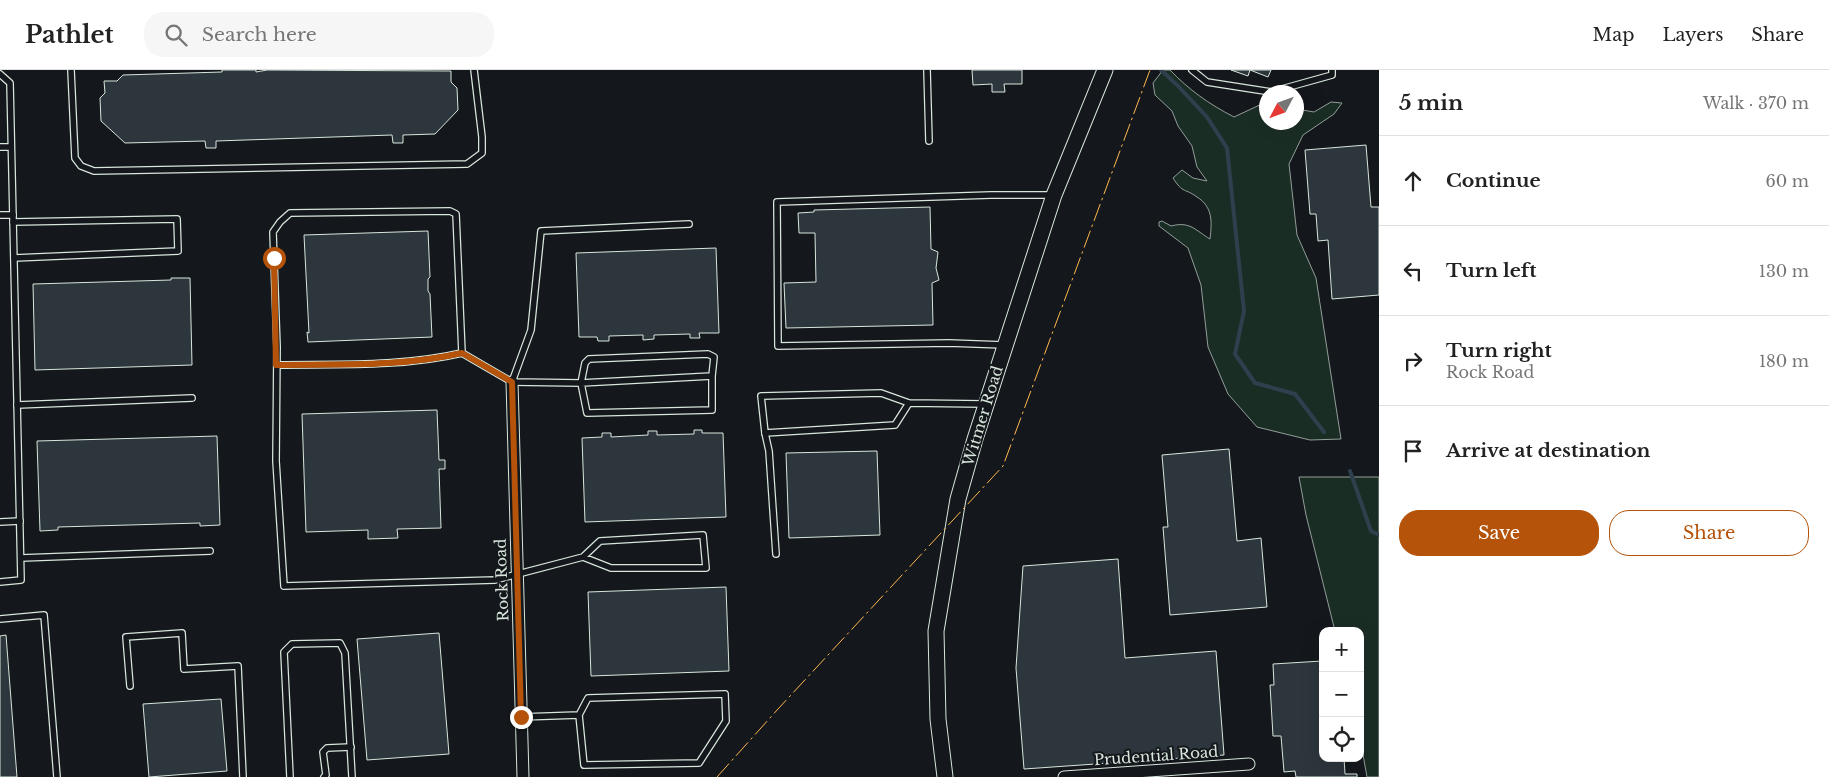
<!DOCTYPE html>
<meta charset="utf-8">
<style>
body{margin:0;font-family:"Libre Baskerville",serif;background:#f6f6f6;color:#222}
.controls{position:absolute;right:15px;bottom:15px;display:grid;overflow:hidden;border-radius:10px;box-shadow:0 5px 20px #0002}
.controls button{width:45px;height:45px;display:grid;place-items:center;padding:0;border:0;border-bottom:1px solid #e0e0e0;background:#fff;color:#222;font:25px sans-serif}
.compass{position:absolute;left:1259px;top:15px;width:45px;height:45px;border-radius:50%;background:#fff;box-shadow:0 5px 20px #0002;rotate:229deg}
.stop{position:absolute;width:15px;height:15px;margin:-11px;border:4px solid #b45309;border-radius:50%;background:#fff}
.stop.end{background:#b45309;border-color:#fff;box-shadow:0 1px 5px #0008}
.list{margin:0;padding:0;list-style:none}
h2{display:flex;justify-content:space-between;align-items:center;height:65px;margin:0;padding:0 20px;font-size:21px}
h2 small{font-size:16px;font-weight:400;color:#767676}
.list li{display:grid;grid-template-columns:32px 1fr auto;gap:15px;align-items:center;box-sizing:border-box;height:90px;padding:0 20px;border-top:1px solid #e0e0e0}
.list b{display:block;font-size:19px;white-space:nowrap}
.list p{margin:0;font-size:16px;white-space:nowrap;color:#767676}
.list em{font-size:16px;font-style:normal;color:#767676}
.actions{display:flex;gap:10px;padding:15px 20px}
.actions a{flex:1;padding:11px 0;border:1px solid #b45309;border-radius:20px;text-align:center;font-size:18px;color:#b45309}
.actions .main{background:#b45309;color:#fff}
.icon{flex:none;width:28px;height:28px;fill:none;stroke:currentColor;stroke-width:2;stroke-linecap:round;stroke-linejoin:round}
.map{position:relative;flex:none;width:1379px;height:707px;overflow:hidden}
header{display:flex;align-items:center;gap:30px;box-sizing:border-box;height:70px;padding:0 25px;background:#fff;border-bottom:1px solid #e0e0e0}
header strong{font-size:24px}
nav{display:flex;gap:28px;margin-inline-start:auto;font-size:18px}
.search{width:350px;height:45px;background:#f6f6f6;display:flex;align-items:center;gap:12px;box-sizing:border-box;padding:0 18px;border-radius:20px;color:#767676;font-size:19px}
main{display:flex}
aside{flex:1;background:#fff}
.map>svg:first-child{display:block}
</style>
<header>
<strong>Pathlet</strong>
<div class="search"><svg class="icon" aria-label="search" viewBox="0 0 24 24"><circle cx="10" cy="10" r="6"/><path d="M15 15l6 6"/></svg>Search here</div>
<nav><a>Map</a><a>Layers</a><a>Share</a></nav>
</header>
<main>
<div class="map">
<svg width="1379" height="707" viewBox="0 0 1379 707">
<rect width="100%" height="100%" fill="#14181c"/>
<g fill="#1a2d24" stroke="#939e99">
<path d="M 1163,0 L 1170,0 C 1189,20 1209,34 1234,47 L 1266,32 L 1266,52 L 1296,52 L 1297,39 L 1314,42 L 1331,32 L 1342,33 L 1334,44 L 1303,65 L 1289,94 L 1297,165 L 1316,208 L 1341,369 L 1310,370 L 1257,357 L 1228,324 L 1208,277 L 1201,215 L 1188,178 L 1159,156 L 1159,152 L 1162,151 L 1171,156 C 1190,151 1195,160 1210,169 C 1212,152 1213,137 1197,127 C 1185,118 1183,124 1173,108 L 1182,100 L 1193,108 L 1207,111 L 1197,97 L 1192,76 L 1178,56 L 1172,41 L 1155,25 L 1153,13 Z"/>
<polygon points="1299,407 1379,407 1379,707 1367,707 1360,668 1360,561 1335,561 1306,445"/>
</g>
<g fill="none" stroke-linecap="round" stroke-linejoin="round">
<g stroke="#2f3f4d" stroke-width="4">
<polyline points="1161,0 1178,16 1207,47 1227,78 1244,241 1235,284 1255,313 1295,324 1324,362"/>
<polyline points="1350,401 1371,461 1379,465"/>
</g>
</g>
<g fill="#2c363c" stroke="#d8e6dc">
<polygon points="222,0 256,0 256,2 267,0 451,1 451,12 457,18 458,40 435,64 403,65 403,73 393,73 392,65 216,71 216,78 206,78 205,71 125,73 101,51 100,28 105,23 104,11 117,11 123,5 222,2"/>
<polygon points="972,0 1022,0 1022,14 1004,14 1005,22 992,22 992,14 973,15"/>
<polygon points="1231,0 1271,0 1268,7 1250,0 1248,6"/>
<polygon points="1366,75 1371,137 1379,137 1379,225 1332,229 1328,170 1318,171 1316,144 1310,144 1305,80"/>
<polygon points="930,137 931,179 938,182 936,198 939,210 932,213 933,255 786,258 784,213 816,212 815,163 799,163 798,143 814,142 814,140"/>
<polygon points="428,161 430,207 428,209 428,221 430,224 432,267 308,272 307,262 309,263 304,165"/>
<polygon points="716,178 719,263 699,263 700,268 690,268 690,264 654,265 654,269 643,270 643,265 609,266 609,271 598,271 597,267 579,267 576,183"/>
<polygon points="171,208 190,208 192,295 35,300 33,214 171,210"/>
<polygon points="437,340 439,390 445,390 445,399 439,399 441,458 397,459 398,468 368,469 368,460 306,462 302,344"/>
<polygon points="694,360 702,360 702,363 723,363 726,447 585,452 582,368 602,367 602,363 611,363 611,367 648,365 648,361 657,361 657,365 694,364"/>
<polygon points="217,366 220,455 200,456 200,453 58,457 58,460 40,461 37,371"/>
<polygon points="1229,379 1237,471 1261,468 1267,537 1170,545 1163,457 1168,457 1162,385"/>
<polygon points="877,381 880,465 789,468 786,383"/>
<polygon points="1118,489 1125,588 1216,581 1224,685 1024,699 1016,598 1023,496"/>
<polygon points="726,517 729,601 591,606 588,522"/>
<polygon points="439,563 449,684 367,690 357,569"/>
<polygon points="6,565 17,707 0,707 0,566"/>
<polygon points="1322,591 1323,688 1344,688 1345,704 1357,704 1357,707 1296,707 1295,701 1284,702 1281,666 1273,666 1270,615 1274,615 1273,594"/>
<polygon points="221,629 227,701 149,707 143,634"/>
</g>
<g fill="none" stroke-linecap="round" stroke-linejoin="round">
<g stroke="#d8e6dc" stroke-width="8">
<g id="lane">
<polyline points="71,0 75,88 81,96 94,101 467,94 482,83 482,67 474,0"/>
<polyline points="927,0 929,71"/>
<polyline points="1192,0 1207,12 1271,22 1332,5 1332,0"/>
<polyline points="0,4 10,13 21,510 0,512"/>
<polyline points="0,77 11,77"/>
<polyline points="0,145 13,145"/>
<polyline points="13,152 177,149 178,181 14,188"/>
<polyline points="1004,275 949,273 778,276 777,132 991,125 1052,125"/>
<path d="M 277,295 C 338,294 402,297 462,283"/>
<polyline points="512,312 531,260 541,161 689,154"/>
<polyline points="909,333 895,355 765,363 761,326 881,323 909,333 984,334"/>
<polyline points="17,335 192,328"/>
<polyline points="765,363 769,381 776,484"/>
<polyline points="0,452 20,451"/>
<polyline points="583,487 600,471 703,465 706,498 611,498 583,487 495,510 284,516 276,391 277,277 273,162 280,152 290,143 450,141 456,144 462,283 512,312 581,313 587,343 712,340 712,306 581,313 585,293 589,289 708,284 714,287 712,306"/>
<polyline points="21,488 210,481"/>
<polyline points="0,549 44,545 57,707"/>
<polyline points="130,616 126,567 182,563 184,599 238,596 243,707"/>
<polyline points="521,647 579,645 584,695 699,693 726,651 725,624 588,628 579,645"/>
<polyline points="290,707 284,582 292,574 340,573 345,583 352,707"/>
<polyline points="324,707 326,705 323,682 327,678 351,677"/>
</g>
</g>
<g stroke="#d8e6dc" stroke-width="13">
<g id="street">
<polyline points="512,312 523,707"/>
<polyline points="1064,707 1249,694"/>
</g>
</g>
<g stroke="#d8e6dc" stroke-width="17">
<polyline id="secondary" points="945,707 938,649 936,561 958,429 975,369 1054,125 1105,0"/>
</g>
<use href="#lane" stroke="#14181c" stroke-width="5.5"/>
<use href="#street" stroke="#14181c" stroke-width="11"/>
<use href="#secondary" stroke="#14181c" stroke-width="15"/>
<polyline stroke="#ffb74d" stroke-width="1" stroke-dasharray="18 4 2.5 4" stroke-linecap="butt" points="717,707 778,639 1003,396 1150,0"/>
</g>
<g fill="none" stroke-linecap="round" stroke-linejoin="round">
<path stroke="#b45309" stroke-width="6" d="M 274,188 L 276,295 C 338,294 402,297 462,283 L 512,312 L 521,647"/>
</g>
<g text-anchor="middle" stroke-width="4" stroke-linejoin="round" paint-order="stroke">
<g font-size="15" fill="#d8e6dc" stroke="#14181c">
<text transform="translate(983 346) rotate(-73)" y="5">Witmer Road</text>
<text transform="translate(502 510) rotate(-92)" y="5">Rock Road</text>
<text transform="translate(1156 686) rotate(-4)" y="5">Prudential Road</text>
</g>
</g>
</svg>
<div class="controls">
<button>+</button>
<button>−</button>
<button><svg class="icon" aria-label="locate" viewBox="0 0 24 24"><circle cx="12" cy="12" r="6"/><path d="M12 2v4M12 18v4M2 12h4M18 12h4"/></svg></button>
</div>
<svg class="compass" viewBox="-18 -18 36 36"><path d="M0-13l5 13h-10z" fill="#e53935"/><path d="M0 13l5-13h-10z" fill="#767676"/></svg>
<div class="stop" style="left:274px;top:188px"></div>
<div class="stop end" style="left:521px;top:647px"></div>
</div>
<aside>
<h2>5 min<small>Walk · 370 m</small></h2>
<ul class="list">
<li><svg class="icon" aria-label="ahead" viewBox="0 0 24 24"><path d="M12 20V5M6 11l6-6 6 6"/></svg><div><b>Continue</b></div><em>60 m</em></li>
<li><svg class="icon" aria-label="left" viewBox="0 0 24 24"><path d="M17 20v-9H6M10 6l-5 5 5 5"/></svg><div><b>Turn left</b></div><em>130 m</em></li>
<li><svg class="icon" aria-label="right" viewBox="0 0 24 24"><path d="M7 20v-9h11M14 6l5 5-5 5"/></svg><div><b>Turn right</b><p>Rock Road</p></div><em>180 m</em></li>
<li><svg class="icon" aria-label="arrive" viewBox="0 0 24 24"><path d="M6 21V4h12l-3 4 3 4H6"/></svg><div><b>Arrive at destination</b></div></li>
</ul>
<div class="actions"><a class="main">Save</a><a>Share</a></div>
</aside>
</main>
